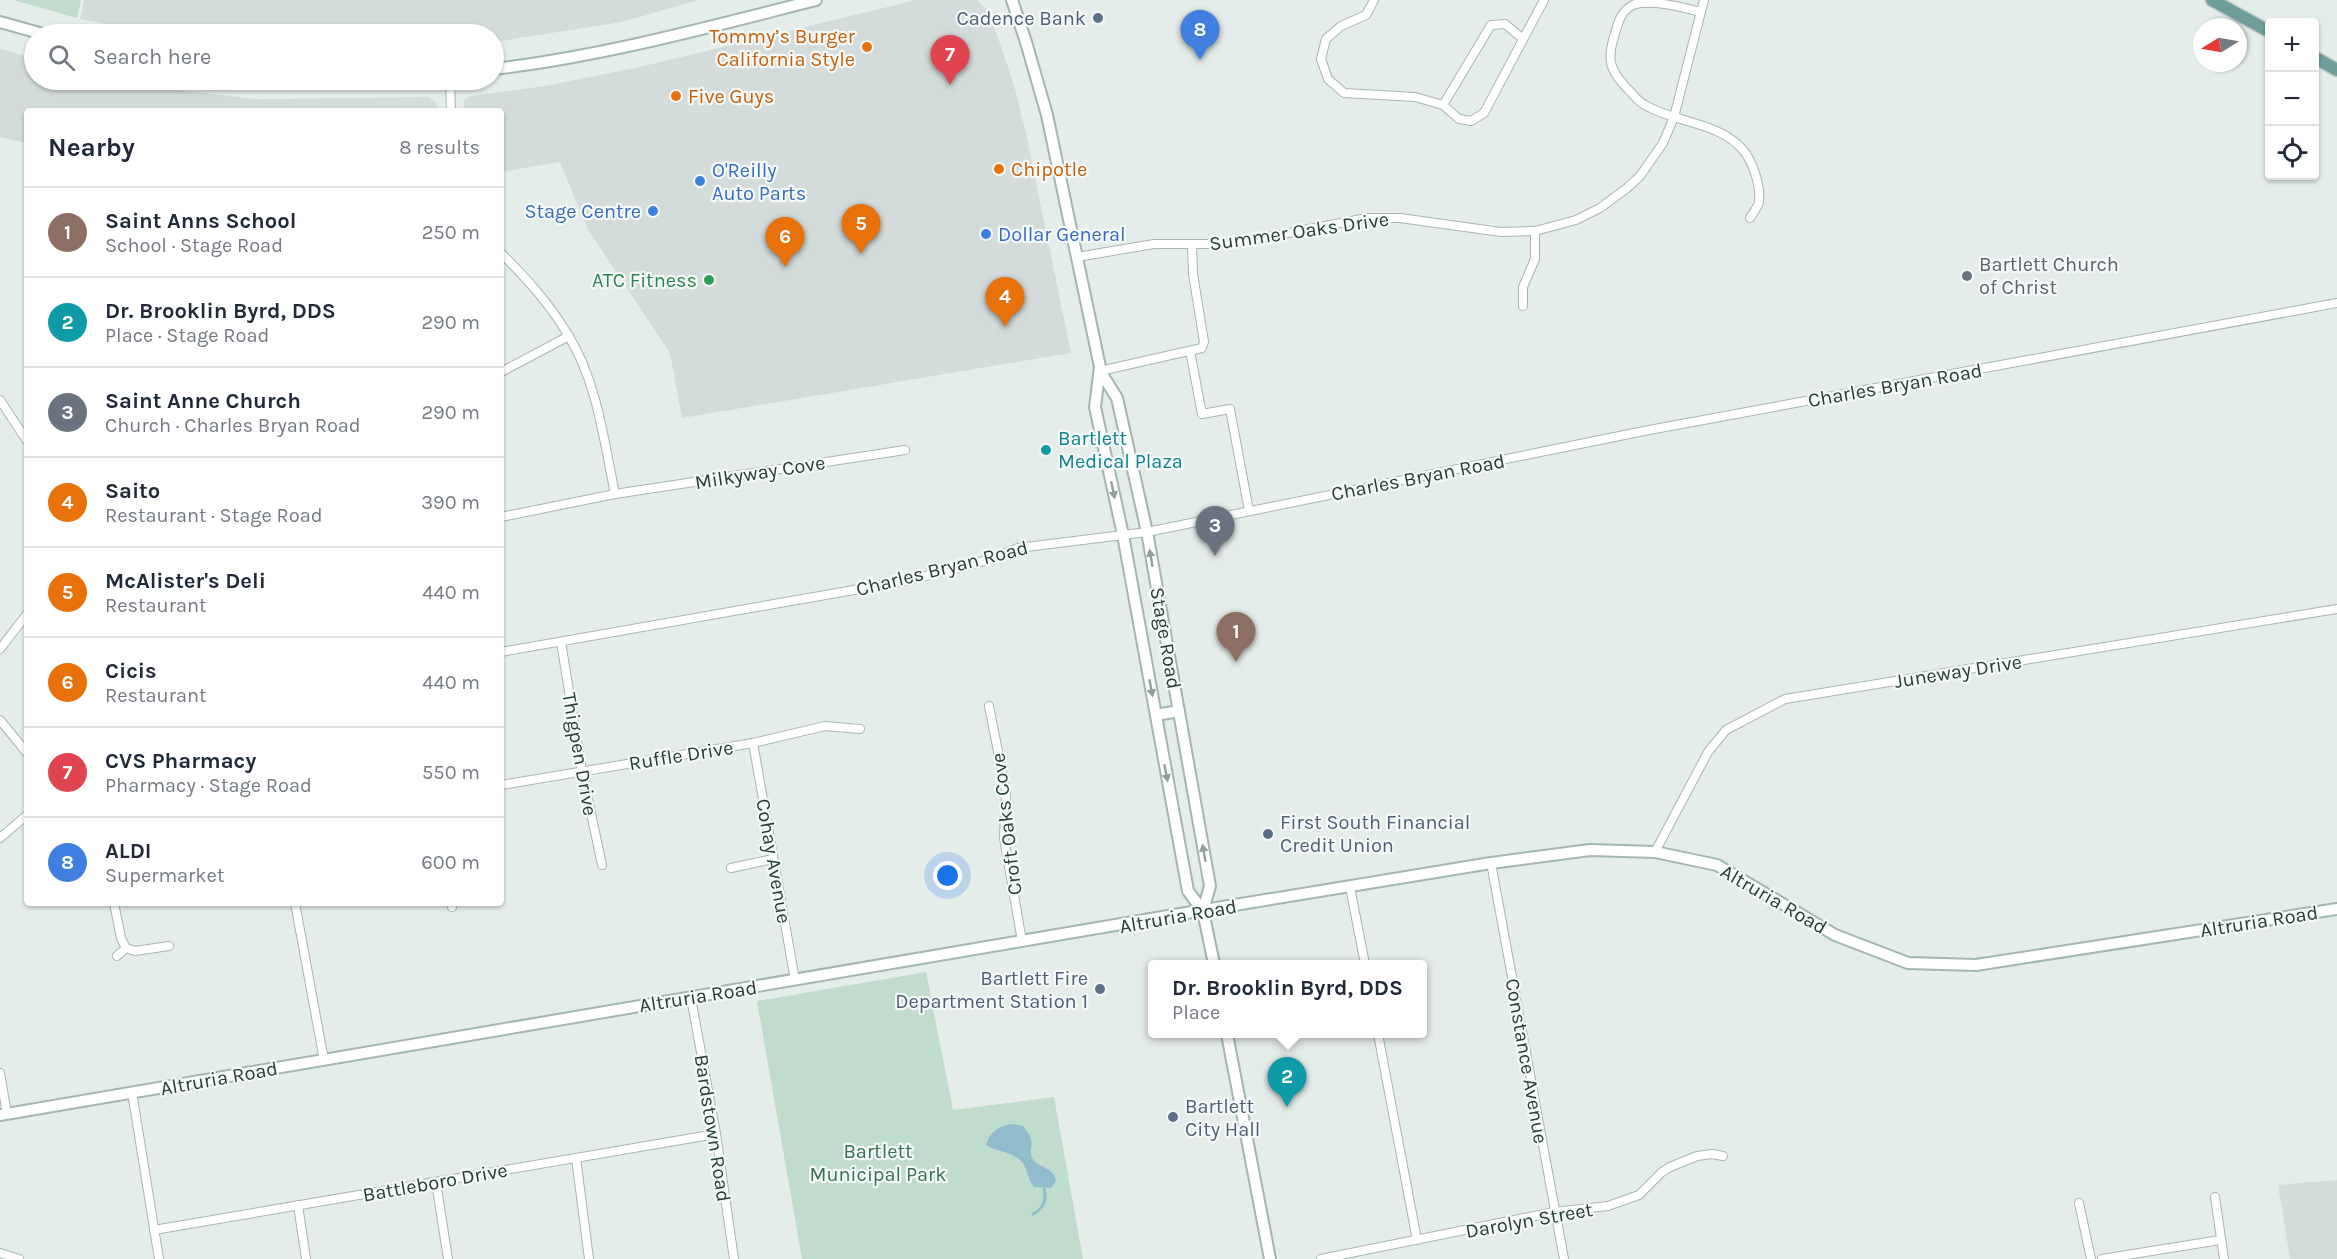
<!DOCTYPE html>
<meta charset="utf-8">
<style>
body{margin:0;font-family:Karla,sans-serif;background:#f2f2f3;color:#1f2937}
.controls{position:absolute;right:18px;top:18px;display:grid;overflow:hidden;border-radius:6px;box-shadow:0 2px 4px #0004}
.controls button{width:54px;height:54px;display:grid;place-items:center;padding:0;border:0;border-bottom:2px solid #e0e1e3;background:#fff;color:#1f2937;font:30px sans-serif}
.compass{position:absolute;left:2193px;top:18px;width:54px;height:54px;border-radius:50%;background:#fff;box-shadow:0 2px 4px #0004;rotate:259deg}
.you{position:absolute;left:948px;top:876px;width:21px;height:21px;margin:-15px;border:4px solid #fff;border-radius:50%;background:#1a73e8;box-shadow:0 0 0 9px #1a73e833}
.badge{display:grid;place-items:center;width:39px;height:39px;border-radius:50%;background:#795c4e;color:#fff;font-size:20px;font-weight:700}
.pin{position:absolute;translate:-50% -50px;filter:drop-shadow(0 2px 3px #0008)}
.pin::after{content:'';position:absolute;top:32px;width:21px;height:18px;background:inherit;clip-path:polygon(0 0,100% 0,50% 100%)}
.popup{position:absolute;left:1148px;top:960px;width:279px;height:78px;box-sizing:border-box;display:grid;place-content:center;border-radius:6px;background:#fff;filter:drop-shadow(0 2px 4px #0005);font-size:20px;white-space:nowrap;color:#747a83}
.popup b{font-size:22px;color:#1f2937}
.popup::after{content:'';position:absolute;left:50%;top:100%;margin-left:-12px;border:12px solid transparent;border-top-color:#fff}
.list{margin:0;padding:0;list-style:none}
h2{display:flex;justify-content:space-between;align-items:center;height:78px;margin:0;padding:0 24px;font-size:26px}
h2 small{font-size:20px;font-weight:400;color:#747a83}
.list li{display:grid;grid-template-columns:39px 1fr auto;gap:18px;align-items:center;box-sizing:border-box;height:90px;padding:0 24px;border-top:2px solid #e0e1e3}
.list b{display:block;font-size:22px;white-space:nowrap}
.list p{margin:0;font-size:20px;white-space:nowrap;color:#747a83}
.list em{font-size:20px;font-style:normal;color:#747a83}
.icon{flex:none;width:33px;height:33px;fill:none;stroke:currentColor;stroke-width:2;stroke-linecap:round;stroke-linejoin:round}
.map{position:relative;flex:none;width:2337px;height:1259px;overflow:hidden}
.search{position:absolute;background:#fff;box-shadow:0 2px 4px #0004;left:24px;top:24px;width:480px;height:66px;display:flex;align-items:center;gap:15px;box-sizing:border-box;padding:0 21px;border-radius:33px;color:#747a83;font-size:22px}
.panel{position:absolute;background:#fff;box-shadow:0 2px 4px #0004;left:24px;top:108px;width:480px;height:798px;border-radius:6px}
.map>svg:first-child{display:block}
</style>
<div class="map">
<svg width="2337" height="1259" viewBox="0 0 2337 1259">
<rect width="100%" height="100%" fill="#e5edea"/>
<g fill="#d3dcda">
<polygon points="84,0 699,0 622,22 494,42 494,34 157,34 80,19"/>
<polygon points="916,0 977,0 986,9 996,32 1014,85 1026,134 1071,353 682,418 670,353 587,228 560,162 501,172 501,111 464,111 464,100 471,96 545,86 640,67"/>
<polygon points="0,49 34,58 34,80 122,80 184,91 257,99 429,97 436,103 438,111 27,111 27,143 0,137"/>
<polygon points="2337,1180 2337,1259 2290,1259 2278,1185"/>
</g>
<g fill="#c0dccc">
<polygon points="13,0 81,0 77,18"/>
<polygon points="926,972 953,1110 1054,1097 1083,1259 802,1259 757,1001"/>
</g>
<path fill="#92bbcd" d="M 1013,1124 L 1023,1126 C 1026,1130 1030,1135 1031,1139 C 1033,1145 1029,1152 1032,1158 C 1039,1169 1053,1166 1056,1181 L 1051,1188 L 1034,1187 C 1027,1179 1028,1168 1021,1161 C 1013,1152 997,1152 986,1145 C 989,1132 1000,1125 1013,1124 Z"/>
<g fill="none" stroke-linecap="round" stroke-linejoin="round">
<path stroke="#92bbcd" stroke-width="3" d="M 1033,1214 C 1043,1209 1047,1200 1044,1189"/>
<g stroke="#a8b5b2" stroke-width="10">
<g id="street">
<polyline points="1374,0 1366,15 1341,26 1326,39 1321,59 1328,79 1344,93 1415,97 1443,105 1459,119 1471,121 1484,113 1544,0"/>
<path d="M 1701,12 C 1681,7 1655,0 1635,4 C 1620,11 1618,23 1614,37 C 1607,59 1610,70 1625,86 C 1631,92 1637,101 1645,105 C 1675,123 1720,122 1743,150 C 1753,162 1761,186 1759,202 C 1758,207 1753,213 1750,218"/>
<polyline points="450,80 451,111"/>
<polyline points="1443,105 1491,25 1505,24 1523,39"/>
<path d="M 501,253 C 526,278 550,304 568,335 C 597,381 604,441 615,494"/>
<polyline points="1077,257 1154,244 1231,244 1367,218 1400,218 1501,232 1535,231 1576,220 1600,208 1627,188 1640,176 1663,143 1674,117 1704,0"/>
<polyline points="1523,306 1523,287 1535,259 1535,231"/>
<polyline points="1190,351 1202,414 1230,409 1249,511"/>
<polyline points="1100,371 1202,348 1204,342 1193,274 1192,244"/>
<polyline points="501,372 569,336"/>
<polyline points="0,400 27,441"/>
<polyline points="501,517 615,494 905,450"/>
<polyline points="561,642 582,771 602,865"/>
<polyline points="0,649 27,614"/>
<polyline points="501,652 905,581 975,564 1018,548 1147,532 1649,430 2337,303"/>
<polyline points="989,706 1006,792 1004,838 1022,941"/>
<polyline points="0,720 27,753"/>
<polyline points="753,743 795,980"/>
<polyline points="501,785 753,743 825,726 860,729"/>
<polyline points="0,838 27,815"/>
<polyline points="1655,852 1708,752 1726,730 1785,699 2337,609"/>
<polyline points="1491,863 1564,1259"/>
<polyline points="731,868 773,859"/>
<polyline points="1350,887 1365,964"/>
<polyline points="114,903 121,938 126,948 135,951 169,946"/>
<polyline points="295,903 324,1060"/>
<polyline points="452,903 452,907"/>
<polyline points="117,956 126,948"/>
<polyline points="691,998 716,1134 734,1259"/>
<polyline points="1378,1034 1417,1240"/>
<polyline points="0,1073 7,1114"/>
<polyline points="132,1092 159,1259"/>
<polyline points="576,1158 589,1259"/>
<polyline points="436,1182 448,1259"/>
<polyline points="2215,1197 2224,1259"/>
<polyline points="2079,1203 2091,1259"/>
<polyline points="298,1205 306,1259"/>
<polyline points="154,1230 716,1134"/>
<polyline points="0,1253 19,1259"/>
<polyline points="1321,1259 1554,1212 1608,1206 1639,1195 1662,1172 1670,1167 1697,1156 1712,1154 1723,1156"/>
<polyline points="2102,1259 2220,1240"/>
</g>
</g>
<g stroke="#a1b5b1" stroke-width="14">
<g id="secondary">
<polyline points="1012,0 1026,42 1047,115 1100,367 1095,407 1123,535 1188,891 1203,911"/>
<polyline points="0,22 43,34"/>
<path d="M 494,69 C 604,56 709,27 816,0"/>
<polyline points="1100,371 1117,398 1147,532 1210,886 1203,911 1214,964"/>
<polyline points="1156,715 1179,711"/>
<polyline points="1227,1034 1270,1259"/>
<polyline points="0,1115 1180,914 1491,863 1590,850 1655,852 1717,865 1835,935 1908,963 1976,965 2337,909"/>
</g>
</g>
<g stroke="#c2c9c8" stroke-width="15">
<g id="primary">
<polyline points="2212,0 2270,32"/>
<polyline points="2314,57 2337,70"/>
</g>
</g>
<use href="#street" stroke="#fff" stroke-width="8"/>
<use href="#secondary" stroke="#fff" stroke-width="10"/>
<use href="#primary" stroke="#6d9e99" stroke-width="12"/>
</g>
<defs><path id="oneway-solid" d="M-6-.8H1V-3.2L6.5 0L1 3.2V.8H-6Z" transform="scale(1.5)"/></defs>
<g fill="#929e9c">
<use href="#oneway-solid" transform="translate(1113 490) rotate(78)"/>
<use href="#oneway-solid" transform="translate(1151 558) rotate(-100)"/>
<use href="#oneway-solid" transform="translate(1151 688) rotate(80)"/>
<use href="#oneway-solid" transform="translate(1166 773) rotate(79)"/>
<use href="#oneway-solid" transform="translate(1204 853) rotate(-100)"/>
</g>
<g fill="#5c6f8a" stroke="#f5f9f8" stroke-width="2">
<circle cx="1098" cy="18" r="6"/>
<circle cx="1268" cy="834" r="6"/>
<circle cx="1100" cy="989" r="6"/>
<circle cx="1173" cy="1117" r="6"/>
</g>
<g fill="#e8710a" stroke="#f5f9f8" stroke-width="2">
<circle cx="867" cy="47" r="6"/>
<circle cx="676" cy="96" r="6"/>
<circle cx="999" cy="169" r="6"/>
</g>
<g fill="#3f7fe0" stroke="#f5f9f8" stroke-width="2">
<circle cx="700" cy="181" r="6"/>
<circle cx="653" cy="211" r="6"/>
<circle cx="986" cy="234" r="6"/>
</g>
<circle fill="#6b7280" stroke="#f5f9f8" stroke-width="2" cx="1967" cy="276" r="6"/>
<circle fill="#2e9e5b" stroke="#f5f9f8" stroke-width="2" cx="709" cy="280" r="6"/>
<circle fill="#0f9aa8" stroke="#f5f9f8" stroke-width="2" cx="1046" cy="450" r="6"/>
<g text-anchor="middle" stroke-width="4.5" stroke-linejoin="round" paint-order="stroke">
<g font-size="20" fill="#4e5e75" stroke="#f5f9f8" text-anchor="end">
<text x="1086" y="25">Cadence Bank</text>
<text x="1280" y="829" text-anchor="start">First South Financial<tspan x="1280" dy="23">Credit Union</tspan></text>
<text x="1088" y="985">Bartlett Fire<tspan x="1088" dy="23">Department Station 1</tspan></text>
<text x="1185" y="1113" text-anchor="start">Bartlett<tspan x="1185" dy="23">City Hall</tspan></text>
</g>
<g font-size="20" fill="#c56008" stroke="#f5f9f8" text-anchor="start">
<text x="855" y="43" text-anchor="end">Tommy’s Burger<tspan x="855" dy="23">California Style</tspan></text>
<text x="688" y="103">Five Guys</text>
<text x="1011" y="176">Chipotle</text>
</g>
<g font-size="20" fill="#366cbe" stroke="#f5f9f8" text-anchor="start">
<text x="712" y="177">O'Reilly<tspan x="712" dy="23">Auto Parts</tspan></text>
<text x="641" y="218" text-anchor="end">Stage Centre</text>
<text x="998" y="241">Dollar General</text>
</g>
<g font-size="20" fill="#253d3a" stroke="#f5f9f8">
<text transform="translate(1299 231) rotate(-8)" y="7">Summer Oaks Drive</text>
<text transform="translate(1895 385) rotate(-10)" y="7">Charles Bryan Road</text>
<text transform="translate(760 472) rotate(-9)" y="7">Milkyway Cove</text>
<text transform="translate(1418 477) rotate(-11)" y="7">Charles Bryan Road</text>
<text transform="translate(942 568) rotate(-14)" y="7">Charles Bryan Road</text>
<text transform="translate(1166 638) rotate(80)" y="7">Stage Road</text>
<text transform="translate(1958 671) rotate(-9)" y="7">Juneway Drive</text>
<text transform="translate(580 754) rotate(80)" y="7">Thigpen Drive</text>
<text transform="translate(681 755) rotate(-9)" y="7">Ruffle Drive</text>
<text transform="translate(1006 824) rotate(-97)" y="7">Croft Oaks Cove</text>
<text transform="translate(774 861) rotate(80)" y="7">Cohay Avenue</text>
<text transform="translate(1774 899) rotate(30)" y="7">Altruria Road</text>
<text transform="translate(1178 916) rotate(-10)" y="7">Altruria Road</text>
<text transform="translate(2259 921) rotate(-9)" y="7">Altruria Road</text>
<text transform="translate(698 996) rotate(-9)" y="7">Altruria Road</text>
<text transform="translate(1527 1061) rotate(80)" y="7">Constance Avenue</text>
<text transform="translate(219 1078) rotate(-10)" y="7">Altruria Road</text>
<text transform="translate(713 1128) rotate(81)" y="7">Bardstown Road</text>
<text transform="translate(435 1182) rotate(-10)" y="7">Battleboro Drive</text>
<text transform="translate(1529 1220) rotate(-10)" y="7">Darolyn Street</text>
</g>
<g font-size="20" fill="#5b616d" stroke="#f5f9f8" text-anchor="start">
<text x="1979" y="271">Bartlett Church<tspan x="1979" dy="23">of Christ</tspan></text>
</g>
<g font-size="20" fill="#27864d" stroke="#f5f9f8" text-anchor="end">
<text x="697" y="287">ATC Fitness</text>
</g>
<g font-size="20" fill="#0d838f" stroke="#f5f9f8" text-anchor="start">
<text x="1058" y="445">Bartlett<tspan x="1058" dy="23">Medical Plaza</tspan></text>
</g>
<g font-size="20" fill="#337154" stroke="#f5f9f8">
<text x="878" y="1158">Bartlett<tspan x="878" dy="23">Municipal Park</tspan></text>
</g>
</g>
</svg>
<div class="controls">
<button>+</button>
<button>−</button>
<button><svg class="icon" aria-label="locate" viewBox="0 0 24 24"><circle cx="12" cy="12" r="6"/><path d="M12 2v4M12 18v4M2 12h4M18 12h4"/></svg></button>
</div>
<svg class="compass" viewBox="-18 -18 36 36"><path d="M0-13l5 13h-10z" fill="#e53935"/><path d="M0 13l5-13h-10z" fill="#747a83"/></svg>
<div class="you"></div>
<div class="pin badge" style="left:1236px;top:662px;background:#8d6e63">1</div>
<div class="pin badge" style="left:1287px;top:1107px;background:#0f9aa8">2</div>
<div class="popup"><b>Dr. Brooklin Byrd, DDS</b>Place</div>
<div class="pin badge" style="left:1215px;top:556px;background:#6b7280">3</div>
<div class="pin badge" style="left:1005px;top:327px;background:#e8710a">4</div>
<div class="pin badge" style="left:861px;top:254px;background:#e8710a">5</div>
<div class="pin badge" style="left:785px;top:267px;background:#e8710a">6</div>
<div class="pin badge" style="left:950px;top:85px;background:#e0444e">7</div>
<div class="pin badge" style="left:1200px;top:60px;background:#3f7fe0">8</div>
<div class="search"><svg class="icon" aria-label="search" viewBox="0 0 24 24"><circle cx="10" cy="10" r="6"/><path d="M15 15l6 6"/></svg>Search here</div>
<section class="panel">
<h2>Nearby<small>8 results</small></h2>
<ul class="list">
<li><span class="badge" style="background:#8d6e63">1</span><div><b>Saint Anns School</b><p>School · Stage Road</p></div><em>250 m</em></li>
<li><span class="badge" style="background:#0f9aa8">2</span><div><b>Dr. Brooklin Byrd, DDS</b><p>Place · Stage Road</p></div><em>290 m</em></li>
<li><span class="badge" style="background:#6b7280">3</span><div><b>Saint Anne Church</b><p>Church · Charles Bryan Road</p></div><em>290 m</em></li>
<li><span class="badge" style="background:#e8710a">4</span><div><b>Saito</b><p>Restaurant · Stage Road</p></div><em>390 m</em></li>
<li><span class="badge" style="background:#e8710a">5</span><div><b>McAlister's Deli</b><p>Restaurant</p></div><em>440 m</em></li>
<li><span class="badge" style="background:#e8710a">6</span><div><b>Cicis</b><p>Restaurant</p></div><em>440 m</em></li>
<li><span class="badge" style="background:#e0444e">7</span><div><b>CVS Pharmacy</b><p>Pharmacy · Stage Road</p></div><em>550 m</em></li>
<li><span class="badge" style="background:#3f7fe0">8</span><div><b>ALDI</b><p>Supermarket</p></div><em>600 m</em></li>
</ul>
</section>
</div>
